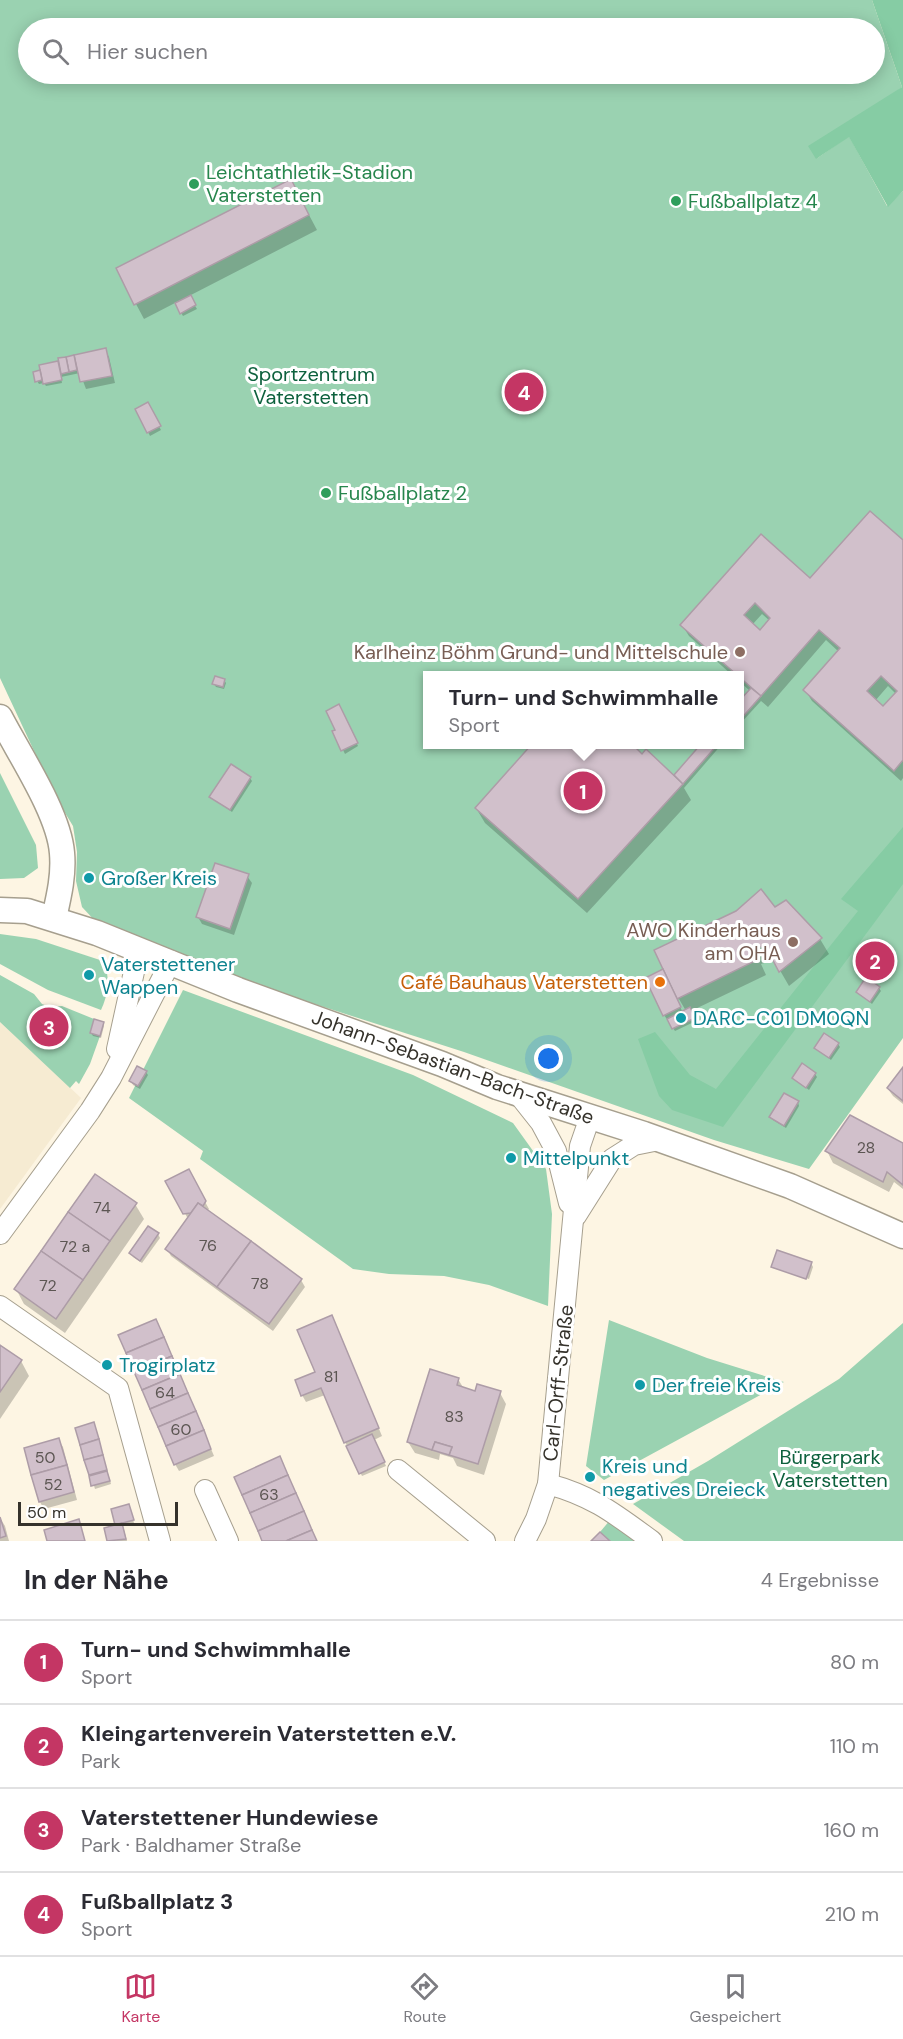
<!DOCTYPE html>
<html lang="de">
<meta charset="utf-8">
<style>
body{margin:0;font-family:"DM Sans",sans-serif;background:#f2f2f3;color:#2b2b33}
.scale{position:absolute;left:18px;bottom:15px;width:160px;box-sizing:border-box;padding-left:6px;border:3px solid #35322b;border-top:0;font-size:16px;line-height:21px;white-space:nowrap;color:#35322b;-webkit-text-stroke:4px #fff;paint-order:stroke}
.you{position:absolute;left:549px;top:1059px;width:21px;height:21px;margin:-15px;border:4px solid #fff;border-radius:50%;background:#1a73e8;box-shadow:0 0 0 9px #1a73e833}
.badge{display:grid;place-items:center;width:39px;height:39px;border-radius:50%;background:#c43664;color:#fff;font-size:20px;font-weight:700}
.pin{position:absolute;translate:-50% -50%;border:3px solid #fff;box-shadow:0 2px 6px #0006}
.popup{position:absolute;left:423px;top:671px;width:321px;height:78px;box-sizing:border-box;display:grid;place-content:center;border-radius:0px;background:#fff;filter:drop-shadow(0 2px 4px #0005);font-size:20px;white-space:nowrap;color:#7c7c81}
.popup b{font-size:22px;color:#2b2b33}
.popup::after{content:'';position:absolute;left:50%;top:100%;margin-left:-12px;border:12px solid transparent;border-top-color:#fff}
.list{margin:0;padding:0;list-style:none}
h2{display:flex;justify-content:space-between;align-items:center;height:78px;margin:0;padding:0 24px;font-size:26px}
h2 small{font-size:20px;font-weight:400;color:#7c7c81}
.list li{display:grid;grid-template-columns:39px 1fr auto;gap:18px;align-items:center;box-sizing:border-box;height:84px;padding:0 24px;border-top:2px solid #e1e1e2}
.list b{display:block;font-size:22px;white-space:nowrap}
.list p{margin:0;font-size:20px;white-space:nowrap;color:#7c7c81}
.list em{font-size:20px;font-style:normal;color:#7c7c81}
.icon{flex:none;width:33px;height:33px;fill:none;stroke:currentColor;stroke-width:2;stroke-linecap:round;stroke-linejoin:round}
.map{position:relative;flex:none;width:903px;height:1541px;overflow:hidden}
.search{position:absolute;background:#fff;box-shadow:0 3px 15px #0003;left:18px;right:18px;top:18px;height:66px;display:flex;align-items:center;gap:15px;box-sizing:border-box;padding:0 21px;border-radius:33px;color:#7c7c81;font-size:22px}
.sheet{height:414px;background:#fff}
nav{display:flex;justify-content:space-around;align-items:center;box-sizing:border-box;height:84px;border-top:2px solid #e1e1e2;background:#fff;font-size:16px;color:#7c7c81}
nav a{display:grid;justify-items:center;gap:3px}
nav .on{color:#c43664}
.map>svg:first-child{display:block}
</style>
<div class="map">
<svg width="903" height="1541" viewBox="0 0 903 1541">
<rect width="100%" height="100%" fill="#fdf5e3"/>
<polygon fill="#f6ebd2" points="0,1022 81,1098 0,1209"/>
<g fill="#9ad2b1" fill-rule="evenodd">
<path d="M 0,0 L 872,0 L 902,87 L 816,159 L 849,136 L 887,206 L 903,191 L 903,1038 L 809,1169 L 714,1140 L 464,1052 L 221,974 L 97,923 L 82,907 L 76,881 L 77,852 L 73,826 L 56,798 L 0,678 ZM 28,28 L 874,28 L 874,74 L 28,74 ZM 427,676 L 739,676 L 739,744 L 427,744 Z"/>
<polygon points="0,773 36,845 38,868 24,878 0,879"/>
<path d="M 0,934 L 36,939 L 103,961 C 111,976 108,995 101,1010 L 48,990 L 0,964 Z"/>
<polygon points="0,975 34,994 42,1004 50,1007 62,1006 94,1019 90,1033 100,1036 90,1064 79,1084 76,1081 70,1088 0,1022"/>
<polygon points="183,990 413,1075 513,1123 546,1169 552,1214 548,1306 489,1285 444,1276 389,1274 353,1269 200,1159 203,1151 129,1098"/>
<polygon points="609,1320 707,1358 784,1382 604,1480 586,1466"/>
<polygon points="903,1323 903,1541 684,1541 633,1504 708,1461 839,1379"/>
<polygon points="611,1519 641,1541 610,1541 600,1532"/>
</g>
<g fill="#86cca4">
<polygon points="872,0 903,0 903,191 888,207 849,137 816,159 808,146 902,87"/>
<polygon points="903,827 903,884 723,1127 672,1110 659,1096 638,1039 655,1032 690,1075 716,1089 858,911 841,899"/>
</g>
<g fill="#0003" fill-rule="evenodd">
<polygon points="291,181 317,230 189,296 197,309 183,316 175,303 144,319 136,304"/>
<polygon points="105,350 109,357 115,383 86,389 80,373 61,377 62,383 46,386 44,383 39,384 37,381 35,373 42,372 41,366 60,362 73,357 77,362"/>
<polygon points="147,404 161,430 150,436 137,410"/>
<path d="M 903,542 L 903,778 L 901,781 L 812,701 L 805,690 L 839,652 L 826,640 L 768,707 L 761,701 L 739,725 L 739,703 L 750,691 L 739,681 L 739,676 L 733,676 L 689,636 L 682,625 L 810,580 ZM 762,614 L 770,621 L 760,632 L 752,625 ZM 888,686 L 896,694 L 884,708 L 875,701 Z"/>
<polygon points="224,680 226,683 224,689 216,687 214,684"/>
<polygon points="339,706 358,746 345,754 334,732 337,730"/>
<polygon points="703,744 722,744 684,788 691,800 587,913 485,823 476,808 642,756 674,777"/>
<polygon points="250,778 252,781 232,812 211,797"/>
<polygon points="247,876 252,883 234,935 202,924 198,917"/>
<path d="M 775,909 L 820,939 L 829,954 L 789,986 L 774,960 L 761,964 L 766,975 L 691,1011 L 696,1021 L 675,1031 L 664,1015 L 647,979 ZM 679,999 L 686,1011 L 683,1013 L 677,1000 Z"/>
<polygon points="879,988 881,991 872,1004 858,992"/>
<polygon points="103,1023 104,1026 101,1038 93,1036 91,1033"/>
<polygon points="838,1044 840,1047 831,1060 816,1048"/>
<polygon points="903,1069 903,1104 893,1096 888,1089"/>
<polygon points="146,1072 148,1075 140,1089 133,1085 131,1081"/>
<polygon points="815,1074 817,1077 809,1090 794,1078"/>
<polygon points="798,1102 799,1106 786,1128 773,1120 771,1117"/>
<polygon points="903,1145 903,1189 894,1182 889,1192 833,1163 827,1151"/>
<polygon points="188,1171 209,1209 207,1211 301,1280 305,1287 273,1331 171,1256 167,1249 188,1219 168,1181"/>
<polygon points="135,1204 144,1219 65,1333 24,1304 16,1289"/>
<polygon points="158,1234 160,1238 142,1263 133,1257 131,1253"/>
<polygon points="778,1252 811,1263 813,1267 809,1279 773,1268"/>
<polygon points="332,1317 382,1436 374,1440 386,1466 362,1476 345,1442 325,1395 306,1402 302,1395 317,1373"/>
<polygon points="160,1328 214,1456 179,1471 175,1464"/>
<polygon points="0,1347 21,1361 29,1376 0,1419"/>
<polygon points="458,1379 464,1389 476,1393 500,1393 506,1404 484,1475 457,1466 453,1458 440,1454 439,1460 415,1453 408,1442"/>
<polygon points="95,1427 111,1484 95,1489 77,1429"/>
<polygon points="58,1440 63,1447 77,1500 44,1509 40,1502 25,1449"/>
<polygon points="130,1509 134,1523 123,1526 127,1541 109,1541 105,1529 117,1526"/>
<polygon points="0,1518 5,1526 9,1541 0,1541"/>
</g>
<g fill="#d1c0cb" stroke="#ad9ca7" stroke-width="1.5" fill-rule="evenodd">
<polygon points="291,179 309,215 134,305 116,268"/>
<polygon points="191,295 196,305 180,314 175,303"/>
<polygon points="106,348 112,376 80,382 74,355"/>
<polygon points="74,355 77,370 69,372 66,357"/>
<polygon points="66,357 69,372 61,374 58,358"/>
<polygon points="58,361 62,380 43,384 39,365"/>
<polygon points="40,370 42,380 35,382 33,372"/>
<polygon points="148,402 161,426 147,433 135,409"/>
<path d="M 870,511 L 903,540 L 903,760 L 894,771 L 803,690 L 840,648 L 819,630 L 761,696 L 680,625 L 761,534 L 810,578 ZM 755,603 L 770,618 L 760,630 L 744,615 ZM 881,676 L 897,691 L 883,706 L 867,691 Z"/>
<polygon points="215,676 225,679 223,687 212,684"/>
<polygon points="751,688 761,696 739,721 739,701"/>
<polygon points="339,704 358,743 341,751 332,731 335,730 326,711"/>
<polygon points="532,744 632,744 642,754 646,749 683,784 578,899 475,808"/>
<polygon points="701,744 718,744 683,784 674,775"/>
<polygon points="231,764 251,777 230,810 209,797"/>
<polygon points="215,863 249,874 230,929 196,917"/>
<polygon points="761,889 775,907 786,900 822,938 779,972 765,945 754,949 759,959 677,999 654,950 736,911"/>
<polygon points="663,969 681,1007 663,1016 645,978"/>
<polygon points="866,977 880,987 870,1002 856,992"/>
<polygon points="690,1007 695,1018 672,1029 667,1019"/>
<polygon points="94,1019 104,1022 100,1036 90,1033"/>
<polygon points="824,1033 839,1043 829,1058 814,1048"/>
<polygon points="802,1063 816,1073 806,1088 792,1078"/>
<polygon points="137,1066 147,1071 138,1086 129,1081"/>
<polygon points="903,1067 903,1101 887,1088"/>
<polygon points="784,1093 799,1101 784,1126 769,1117"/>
<polygon points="850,1115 903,1143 903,1185 887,1172 883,1182 825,1151"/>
<polygon points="189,1169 206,1201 203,1206 198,1203 191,1213 183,1214 165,1181"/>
<polygon points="95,1174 137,1203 110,1241 68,1212"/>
<polygon points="198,1203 251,1241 217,1287 165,1249"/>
<polygon points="68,1212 110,1241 83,1280 41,1251"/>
<polygon points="148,1226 159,1233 140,1261 129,1253"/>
<polygon points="251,1241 302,1279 269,1324 217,1287"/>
<polygon points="777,1250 812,1262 806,1279 771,1267"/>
<polygon points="41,1251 83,1280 56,1319 14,1289"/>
<polygon points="332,1315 379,1428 344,1443 321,1388 301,1396 295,1380 315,1372 297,1330"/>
<polygon points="156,1319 164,1337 126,1353 118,1335"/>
<polygon points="164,1337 172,1356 134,1372 126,1353"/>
<polygon points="0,1345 22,1360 0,1392"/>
<polygon points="172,1356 180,1374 142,1390 134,1372"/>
<polygon points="430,1369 459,1378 457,1385 475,1391 477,1384 501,1391 478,1464 449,1455 452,1447 435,1442 432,1450 407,1442"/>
<polygon points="180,1374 188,1393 150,1409 142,1390"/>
<polygon points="188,1393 196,1411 158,1427 150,1409"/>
<polygon points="196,1411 204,1430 166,1446 158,1427"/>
<polygon points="94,1422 99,1439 80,1445 75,1428"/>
<polygon points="204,1430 211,1449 174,1465 166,1446"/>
<polygon points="372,1434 385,1462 359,1474 346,1446"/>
<polygon points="59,1438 67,1465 31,1475 24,1448"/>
<polygon points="99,1439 103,1455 84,1460 80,1445"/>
<polygon points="435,1442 452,1447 449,1455 432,1450"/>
<polygon points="103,1455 107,1470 89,1475 84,1460"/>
<polygon points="280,1456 288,1475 242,1495 234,1477"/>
<polygon points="67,1465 74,1492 39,1502 31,1475"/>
<polygon points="107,1471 110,1481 91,1486 89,1476"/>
<polygon points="288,1475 296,1493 250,1513 242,1495"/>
<polygon points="296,1493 304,1511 258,1531 250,1513"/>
<polygon points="129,1504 134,1520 115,1525 111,1509"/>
<polygon points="304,1511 312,1530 286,1541 262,1541 258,1531"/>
<polygon points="0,1517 6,1536 0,1538"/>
<polygon points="79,1519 85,1541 47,1541 44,1530"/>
<polygon points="122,1523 126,1539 107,1541 104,1528"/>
<polygon points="312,1530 317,1541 286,1541"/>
<polygon points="600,1532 610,1541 591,1541"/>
</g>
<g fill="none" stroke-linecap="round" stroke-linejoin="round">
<g stroke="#a69f8e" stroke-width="22">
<g id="minor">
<polyline points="117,1049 139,949"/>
<polyline points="518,1094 541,1123 556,1151 569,1203"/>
<polyline points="576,1216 612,1159 634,1145 659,1140"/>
<polyline points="0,1234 90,1111 111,1078 171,961"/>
<polyline points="0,1306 118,1388 160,1541"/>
<polyline points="398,1470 485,1541"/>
<path d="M 548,1484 C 593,1496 615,1514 652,1541"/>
<polyline points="205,1490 228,1541"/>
<polyline points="525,1541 536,1519 548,1484 580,1146 590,1117"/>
</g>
</g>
<g stroke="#a69f8e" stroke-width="27">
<g id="tertiary">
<path d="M 0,717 C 19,754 59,813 62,853 C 64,875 59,896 54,918"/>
<polyline points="0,910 27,911 97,933 238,990 442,1064 497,1087 644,1134 790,1186 903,1236"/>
</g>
</g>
<use href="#minor" stroke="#fff" stroke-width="20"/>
<use href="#tertiary" stroke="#fff" stroke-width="24"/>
</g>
<g fill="#2e9e5b" stroke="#fff" stroke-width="2">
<circle cx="194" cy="184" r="6"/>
<circle cx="676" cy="201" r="6"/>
<circle cx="326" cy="493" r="6"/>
</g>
<g fill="#8d6e63" stroke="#fff" stroke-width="2">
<circle cx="740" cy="652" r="6"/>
<circle cx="793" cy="942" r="6"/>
</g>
<g fill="#0f9aa8" stroke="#fff" stroke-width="2">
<circle cx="89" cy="878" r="6"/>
<circle cx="89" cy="975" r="6"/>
<circle cx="681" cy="1018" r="6"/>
<circle cx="511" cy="1158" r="6"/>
<circle cx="107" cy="1365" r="6"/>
<circle cx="640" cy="1385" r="6"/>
<circle cx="590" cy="1477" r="6"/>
</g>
<circle fill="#e8710a" stroke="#fff" stroke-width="2" cx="660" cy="982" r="6"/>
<g text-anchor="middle" stroke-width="6" stroke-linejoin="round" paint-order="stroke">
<g font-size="16" fill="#5c5653">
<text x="866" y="1153">28</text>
<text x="102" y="1213">74</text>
<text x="208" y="1251">76</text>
<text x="75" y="1252">72 a</text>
<text x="260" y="1289">78</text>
<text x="48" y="1291">72</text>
<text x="331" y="1382">81</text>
<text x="165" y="1398">64</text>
<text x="454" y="1422">83</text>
<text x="181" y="1435">60</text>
<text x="45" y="1463">50</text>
<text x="53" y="1490">52</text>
<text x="269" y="1500">63</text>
</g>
<g font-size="20" fill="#27864d" stroke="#fff" text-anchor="start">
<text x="206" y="179">Leichtathletik-Stadion<tspan x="206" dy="23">Vaterstetten</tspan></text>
<text x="688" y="208">Fußballplatz 4</text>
<text x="338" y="500">Fußballplatz 2</text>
</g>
<g font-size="20" fill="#0d613d" stroke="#fff">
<text x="311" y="381">Sportzentrum<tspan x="311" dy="23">Vaterstetten</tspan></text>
<text x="830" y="1464">Bürgerpark<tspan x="830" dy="23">Vaterstetten</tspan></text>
</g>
<g font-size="20" fill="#785e54" stroke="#fff" text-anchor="end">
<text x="728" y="659">Karlheinz Böhm Grund- und Mittelschule</text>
<text x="781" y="937">AWO Kinderhaus<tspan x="781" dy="23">am OHA</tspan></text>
</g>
<g font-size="20" fill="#0d838f" stroke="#fff" text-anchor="start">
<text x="101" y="885">Großer Kreis</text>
<text x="101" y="971">Vaterstettener<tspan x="101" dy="23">Wappen</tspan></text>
<text x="693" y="1025">DARC-C01 DM0QN</text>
<text x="523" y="1165">Mittelpunkt</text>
<text x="119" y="1372">Trogirplatz</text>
<text x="652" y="1392">Der freie Kreis</text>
<text x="602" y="1473">Kreis und<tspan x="602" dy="23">negatives Dreieck</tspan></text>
</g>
<g font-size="20" fill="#c56008" stroke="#fff" text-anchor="end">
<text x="648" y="989">Café Bauhaus Vaterstetten</text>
</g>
<g font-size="20" fill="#35322b" stroke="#fff">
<text transform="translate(453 1067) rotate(20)" y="7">Johann-Sebastian-Bach-Straße</text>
<text transform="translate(558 1383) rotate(-84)" y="7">Carl-Orff-Straße</text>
</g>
</g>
</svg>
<div class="scale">50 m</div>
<div class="you"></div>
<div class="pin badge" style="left:583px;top:791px">1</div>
<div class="popup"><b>Turn- und Schwimmhalle</b>Sport</div>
<div class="pin badge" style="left:875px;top:961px">2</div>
<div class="pin badge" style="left:49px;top:1027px">3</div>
<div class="pin badge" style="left:524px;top:392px">4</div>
<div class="search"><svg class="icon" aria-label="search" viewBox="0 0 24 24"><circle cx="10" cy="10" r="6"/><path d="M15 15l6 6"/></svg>Hier suchen</div>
</div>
<section class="sheet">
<h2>In der Nähe<small>4 Ergebnisse</small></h2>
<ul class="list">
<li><span class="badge">1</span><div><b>Turn- und Schwimmhalle</b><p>Sport</p></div><em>80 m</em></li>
<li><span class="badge">2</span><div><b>Kleingartenverein Vaterstetten e.V.</b><p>Park</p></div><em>110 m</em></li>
<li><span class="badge">3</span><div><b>Vaterstettener Hundewiese</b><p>Park · Baldhamer Straße</p></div><em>160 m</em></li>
<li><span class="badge">4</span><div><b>Fußballplatz 3</b><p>Sport</p></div><em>210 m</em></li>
</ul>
</section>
<nav>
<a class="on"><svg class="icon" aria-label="map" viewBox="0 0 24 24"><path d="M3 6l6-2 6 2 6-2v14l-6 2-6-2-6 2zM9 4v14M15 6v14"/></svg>Karte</a>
<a><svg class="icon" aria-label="directions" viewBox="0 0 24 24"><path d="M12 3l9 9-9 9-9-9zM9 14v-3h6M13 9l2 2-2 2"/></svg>Route</a>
<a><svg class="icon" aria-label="saved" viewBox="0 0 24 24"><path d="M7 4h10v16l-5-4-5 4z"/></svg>Gespeichert</a>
</nav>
